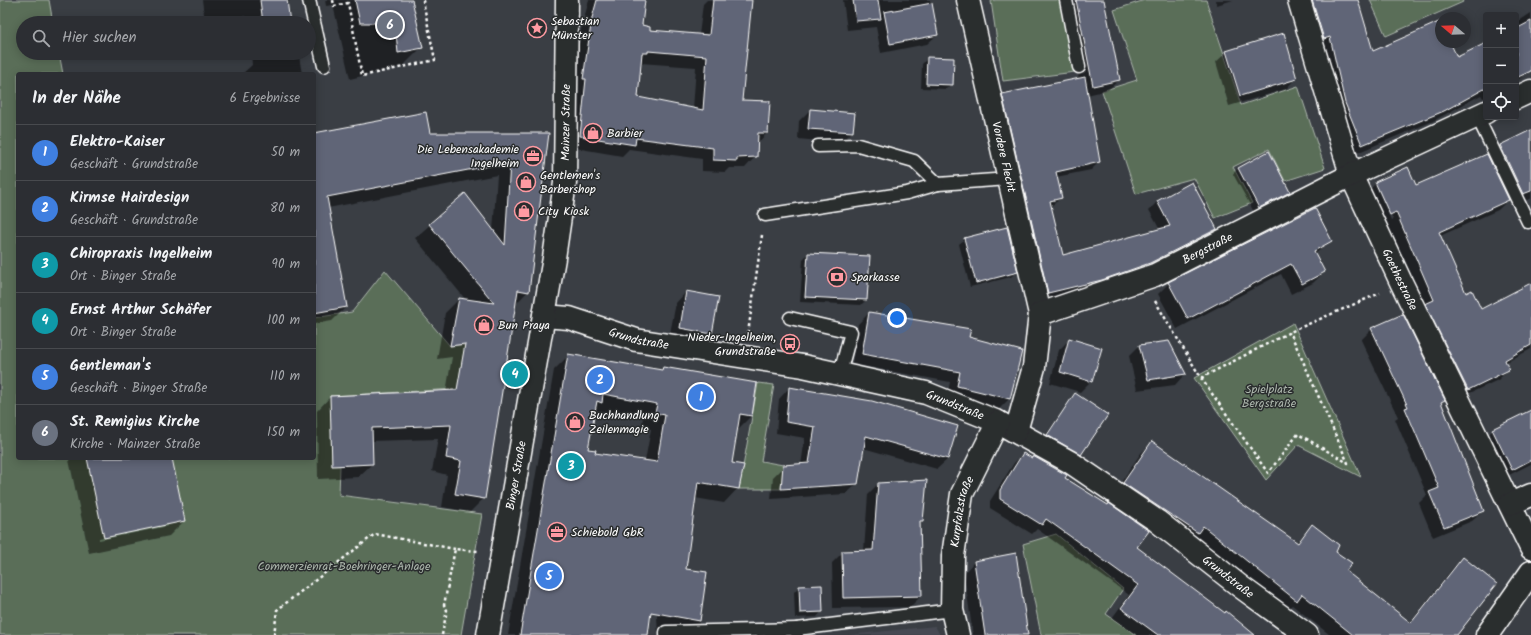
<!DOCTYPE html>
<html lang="de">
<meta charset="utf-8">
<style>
body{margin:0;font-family:Kalam,sans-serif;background:#383a3f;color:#f1f3f6}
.controls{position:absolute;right:12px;top:12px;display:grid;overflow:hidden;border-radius:4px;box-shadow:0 2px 10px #0003}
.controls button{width:36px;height:36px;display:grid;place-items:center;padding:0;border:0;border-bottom:1px solid #484a4e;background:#2c2e33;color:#f1f3f6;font:20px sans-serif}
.compass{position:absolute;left:1435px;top:12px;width:36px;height:36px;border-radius:50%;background:#2c2e33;box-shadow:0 2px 10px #0003;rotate:289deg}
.you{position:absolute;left:897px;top:318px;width:14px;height:14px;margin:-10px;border:3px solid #fff;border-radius:50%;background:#1a73e8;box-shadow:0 0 0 6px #1a73e833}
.badge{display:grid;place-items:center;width:26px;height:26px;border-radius:50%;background:#8c9099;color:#fff;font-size:13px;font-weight:700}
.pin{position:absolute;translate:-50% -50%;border:2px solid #fff;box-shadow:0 1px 4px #0006}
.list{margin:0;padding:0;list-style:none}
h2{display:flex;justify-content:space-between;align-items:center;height:52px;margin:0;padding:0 16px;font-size:17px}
h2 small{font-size:13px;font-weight:400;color:#a6a8ac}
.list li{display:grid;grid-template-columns:26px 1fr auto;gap:12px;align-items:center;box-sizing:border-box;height:56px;padding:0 16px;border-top:1px solid #484a4e}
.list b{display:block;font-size:15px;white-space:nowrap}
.list p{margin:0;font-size:13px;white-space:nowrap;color:#a6a8ac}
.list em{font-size:13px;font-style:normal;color:#a6a8ac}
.icon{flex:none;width:22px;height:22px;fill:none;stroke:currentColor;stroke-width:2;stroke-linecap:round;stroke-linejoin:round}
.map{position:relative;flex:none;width:1531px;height:635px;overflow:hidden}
.search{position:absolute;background:#2c2e33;box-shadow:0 2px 10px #0003;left:16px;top:16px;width:300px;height:44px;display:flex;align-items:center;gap:10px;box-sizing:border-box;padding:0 14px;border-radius:22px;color:#a6a8ac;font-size:15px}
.panel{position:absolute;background:#2c2e33;box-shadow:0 2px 10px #0003;left:16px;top:72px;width:300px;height:388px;border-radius:4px}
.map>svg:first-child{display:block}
</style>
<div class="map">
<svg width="1531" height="635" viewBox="0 0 1531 635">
<rect width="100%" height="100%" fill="#3a3e44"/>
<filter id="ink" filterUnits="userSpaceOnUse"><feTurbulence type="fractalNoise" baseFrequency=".025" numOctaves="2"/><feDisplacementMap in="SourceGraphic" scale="8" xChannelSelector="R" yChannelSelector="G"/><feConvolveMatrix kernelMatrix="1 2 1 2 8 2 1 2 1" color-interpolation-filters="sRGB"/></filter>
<g filter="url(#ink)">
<polygon fill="#464a53" points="935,626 940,635 849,635"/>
<g fill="#5a6e59" stroke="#acb6ac">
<polygon points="0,0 49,0 53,23 23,23 23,53 59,53 63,74 18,74 18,458 314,458 314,318 352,312 385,270 450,346 465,345 457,389 330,396 332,466 340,466 339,495 482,514 461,635 0,635"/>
<polygon points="996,0 1062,0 1075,72 1003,81 991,1"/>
<polygon points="1145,0 1206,0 1241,105 1298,86 1325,168 1285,181 1269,149 1233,167 1252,203 1215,218 1194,178 1136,194 1102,91 1137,80 1114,10"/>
<polygon points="1370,0 1462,0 1463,2 1386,36"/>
<polygon points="1293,323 1361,477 1298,445 1266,480 1194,378"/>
<polygon points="758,383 774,385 761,461 783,465 781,489 739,489"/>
<polygon points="1056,534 1123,589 1106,614 1136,635 1041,635 1023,544"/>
</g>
<g fill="#0007" fill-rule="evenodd">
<polygon points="202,0 290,0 287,4 289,23 247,23 246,16 205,21"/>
<polygon points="325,0 411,0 422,47 403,66 350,79 333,5 326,6"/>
<path d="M 589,0 L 644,0 L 641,26 L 649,31 L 699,35 L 703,4 L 707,0 L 750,0 L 741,101 L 767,133 L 757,144 L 756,156 L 745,168 L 729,168 L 725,172 L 702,171 L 702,159 L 629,149 L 622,156 L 569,147 L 573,90 L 581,30 ZM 640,63 L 696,67 L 693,109 L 637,98 Z"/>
<polygon points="843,0 930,0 937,35 927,44 881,53 876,27 847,30"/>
<polygon points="1074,0 1103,0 1119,80 1108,90 1087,95 1099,162 1091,170 1056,177 1061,198 1050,207 1062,256 1160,230 1149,210 1157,202 1216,229 1208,237 1141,271 1093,288 1040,300 995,103 1003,95 1079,79 1065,9"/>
<polygon points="1216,0 1233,0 1217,5"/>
<polygon points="1300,0 1356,0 1372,52 1441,25 1441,42 1449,42 1457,58 1486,44 1486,97 1483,98 1481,95 1433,121 1352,155"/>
<polygon points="1531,13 1531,58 1525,74 1516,82 1516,23"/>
<polygon points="1227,52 1296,78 1286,89 1229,106 1216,62"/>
<polygon points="251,53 293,53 294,57 299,56 302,74 242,74 252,65"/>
<polygon points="928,58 952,84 946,89 921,88 922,64"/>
<polygon points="810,110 853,114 852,132 841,143 798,139 799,121"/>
<polygon points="1531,131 1531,198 1514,206 1490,156 1501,146"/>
<polygon points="314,134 548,134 528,291 515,305 484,498 470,512 442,507 447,475 432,471 438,439 371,441 372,464 358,477 318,479 317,411 330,397 446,392 452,357 437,359 445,313 459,299 466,300 415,238 465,194 493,231 497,175 328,208 346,307 332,321 314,324"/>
<polygon points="1238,168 1288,192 1283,197 1254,212 1233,174"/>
<path d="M 1376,183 L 1416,187 L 1508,200 L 1498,210 L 1440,236 L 1466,294 L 1480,311 L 1531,284 L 1531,349 L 1505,363 L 1508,370 L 1498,380 L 1457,399 L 1423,307 L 1385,221 L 1380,224 L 1366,193 ZM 1376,186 L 1378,186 L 1393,219 L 1391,220 Z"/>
<polygon points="965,239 1016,272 1011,277 970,287 959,244"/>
<polygon points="1330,241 1315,254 1324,272 1313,283 1291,294 1281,274 1177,329 1158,294 1169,283"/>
<polygon points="808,254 866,300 861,305 800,302 803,259"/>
<polygon points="686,292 711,333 700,344 669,338 676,303"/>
<polygon points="869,313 968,338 1009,399 999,409 947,396 950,382 852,364 858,324"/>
<polygon points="1372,329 1444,400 1440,404 1483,511 1472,521 1433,537 1419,503 1427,495 1395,419 1398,417 1361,340"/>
<polygon points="1070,339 1091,381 1080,392 1050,383 1059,350"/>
<polygon points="1139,346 1185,374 1175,385 1137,390 1129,356"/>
<path d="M 569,355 L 661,371 L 663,368 L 756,384 L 751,416 L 737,430 L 731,464 L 738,488 L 724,503 L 695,498 L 682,570 L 706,573 L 699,623 L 687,635 L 658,635 L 655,581 L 647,635 L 508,635 L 554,370 ZM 594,410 L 643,418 L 641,428 L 651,429 L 645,461 L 594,454 L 587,449 Z"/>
<polygon points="789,388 948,459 937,469 863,448 857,484 846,494 771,499 773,477 784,466 801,465 805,438 776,433 779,399"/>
<polygon points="1075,394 1081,454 1075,459 1042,440"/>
<polygon points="1531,416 1531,464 1501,479 1482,441 1493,430"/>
<polygon points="1152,443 1296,543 1312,526 1335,552 1345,571 1410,623 1452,569 1463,558 1456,635 1330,635 1292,605 1285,611 1113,494 1141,453"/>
<polygon points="1023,454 1064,479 1136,548 1252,635 1136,635 1112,618 1129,595 1037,529 1032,534 990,508 990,501 1014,463"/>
<path d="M 71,458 L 171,458 L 184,521 L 169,536 L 89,553 L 69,460 ZM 168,524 L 168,526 L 99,540 L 99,538 Z"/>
<polygon points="879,483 922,521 920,524 921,596 910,607 833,608 832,563 843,552 864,551 868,494"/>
<polygon points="974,562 1027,635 973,635 964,573"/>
<polygon points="799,587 822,611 817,617 795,618 794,592"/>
</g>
<g fill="#616577" stroke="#fff" fill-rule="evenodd">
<polygon points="260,0 287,0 290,23 263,23"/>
<polygon points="355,0 412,0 423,48 398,53 395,23 360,23"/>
<path d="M 597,0 L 645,0 L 642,25 L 650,27 L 650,30 L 709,35 L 713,0 L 752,0 L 742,100 L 770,101 L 768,133 L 758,133 L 757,157 L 737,158 L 737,161 L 713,160 L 713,148 L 636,138 L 635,145 L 580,136 L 586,79 L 583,79 L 592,18 ZM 648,51 L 707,56 L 703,110 L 638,97 L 642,53 L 648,53 Z"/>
<polygon points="853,0 878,0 881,19 856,21"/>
<polygon points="1076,0 1104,0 1120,80 1093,86"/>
<polygon points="1312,0 1358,0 1373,51 1441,21 1441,42 1450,42 1457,57 1486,43 1486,88 1444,111 1362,145 1345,103 1330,37 1324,39"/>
<polygon points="932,3 938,35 890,44 884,12"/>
<polygon points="1531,21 1531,71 1516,78 1516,29"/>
<polygon points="1284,33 1297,79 1240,96 1226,51"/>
<polygon points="927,57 954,58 953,85 926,84"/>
<polygon points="1085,77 1100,162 1056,172 1062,198 1050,201 1063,255 1170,226 1157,201 1192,182 1217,229 1150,263 1102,280 1048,293 1002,94"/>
<polygon points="810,109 855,113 853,132 808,129"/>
<polygon points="426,112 430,133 549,133 529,292 518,290 485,499 455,494 461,461 446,458 451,425 372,428 373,464 332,466 330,396 457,390 465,344 450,346 459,298 494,303 429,224 465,193 505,245 510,162 327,197 347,307 314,313 314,133"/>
<polygon points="1531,130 1531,191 1523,194 1500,145"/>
<polygon points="1269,151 1290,192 1259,208 1238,168"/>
<polygon points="1487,154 1509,200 1439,232 1466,293 1472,290 1481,309 1531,283 1531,345 1505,360 1509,370 1468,390 1425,304 1434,300 1396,212 1390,215 1375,182 1408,167 1416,185"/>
<polygon points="1315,208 1332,241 1314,251 1325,272 1302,284 1291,264 1188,319 1168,282"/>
<polygon points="1007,227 1018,272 976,283 964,238"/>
<polygon points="808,253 870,256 867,300 805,297"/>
<polygon points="686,291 719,297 712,334 680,328"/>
<polygon points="869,312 971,329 969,337 1022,351 1010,399 957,386 960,372 862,354"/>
<polygon points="1403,314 1445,400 1441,402 1484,511 1444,527 1429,492 1439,488 1405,408 1408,407 1371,328"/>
<polygon points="1069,338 1102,348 1092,382 1060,372"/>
<polygon points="1169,341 1186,374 1148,380 1139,345"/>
<path d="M 568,354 L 662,370 L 663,367 L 757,383 L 752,416 L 740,414 L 732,463 L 744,465 L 739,489 L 698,482 L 686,569 L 707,572 L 700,621 L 651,612 L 648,635 L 520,635 ZM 603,394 L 657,404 L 655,413 L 665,415 L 657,462 L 595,453 L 596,450 L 588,449 L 597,401 L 602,403 Z"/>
<polygon points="789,387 872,401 958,426 948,459 866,436 858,484 781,489 783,465 809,463 815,427 786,422"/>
<polygon points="1075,393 1108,415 1081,455 1047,435"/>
<polygon points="1531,410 1531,460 1512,470 1492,429"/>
<polygon points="1152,441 1298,543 1312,524 1339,545 1336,552 1352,563 1346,571 1411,623 1463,557 1497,584 1457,635 1353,635 1302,594 1297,601 1203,526 1198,533 1123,483"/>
<polygon points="1023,453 1032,458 1033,456 1063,473 1067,475 1065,478 1108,505 1109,503 1149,531 1137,547 1225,613 1226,611 1255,635 1158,635 1121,608 1138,585 1046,519 1042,525 1000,499 1000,490"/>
<polygon points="87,458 172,458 185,521 104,538"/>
<polygon points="927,480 923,521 920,521 922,596 843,598 842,551 873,550 878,483"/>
<polygon points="1016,553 1028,635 985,635 974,561"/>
<polygon points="822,585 823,612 800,613 799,586"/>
</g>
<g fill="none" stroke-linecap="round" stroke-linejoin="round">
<g stroke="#fff" stroke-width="15">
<g id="lane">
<polyline points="309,0 324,66"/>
<polyline points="1066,0 1079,67"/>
<polyline points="1477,116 1528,222"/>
<polyline points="818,146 858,145 914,161 938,184 1009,179"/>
<polyline points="765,215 907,193 938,184"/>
<polyline points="790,318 851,332 840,373"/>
<polyline points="666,635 666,632 797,629"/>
<polyline points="797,635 797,629 952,610"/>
</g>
</g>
<g stroke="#fff" stroke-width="25">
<g id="street">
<path id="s1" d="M 968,0 L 1040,314"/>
<path id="s2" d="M 1299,0 L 1351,175 L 1401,282 L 1531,548"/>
<polyline points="1516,98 1531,91"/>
<path id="s3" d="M 544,316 L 569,318 L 636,340 L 803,366 L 926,393 L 998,422 L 1070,462 L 1157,521 L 1241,587 L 1307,635"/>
<path id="s4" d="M 1016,431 L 1034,367 L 1040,314 L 1155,275 L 1351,175 L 1486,112"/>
<polyline points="1510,504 1531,495"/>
<path id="s5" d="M 488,635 L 554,258 L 565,183 L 567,0"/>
<path id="s6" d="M 958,635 L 952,610 L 953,556 L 962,494 L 998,422"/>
<polyline points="1487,635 1531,572"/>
</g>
</g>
<g stroke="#fff" stroke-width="2.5" stroke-dasharray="3 3" stroke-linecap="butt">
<polyline points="333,0 334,6 348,3 362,76 435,60 423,1 426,0"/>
<polyline points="1155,301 1201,378 1268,473 1298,434 1348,463 1290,332"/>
<polyline points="748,333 762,235"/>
<polyline points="1201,378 1290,332 1380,293"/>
<polyline points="274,635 277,610 375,534 455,549"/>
<polyline points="442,635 447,610 444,605 455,549 478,551"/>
</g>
<use href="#lane" stroke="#2a2d2e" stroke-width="12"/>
<use href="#street" stroke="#2a2d2e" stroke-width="22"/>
</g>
</g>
<defs>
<g id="sight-ring" transform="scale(1)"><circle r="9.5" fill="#2a2d2e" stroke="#ff9aa2" stroke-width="1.5"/><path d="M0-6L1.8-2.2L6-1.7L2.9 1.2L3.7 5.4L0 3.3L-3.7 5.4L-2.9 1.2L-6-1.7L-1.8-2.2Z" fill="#ff9aa2"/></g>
<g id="shop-ring" transform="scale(1)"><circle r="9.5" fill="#2a2d2e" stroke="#ff9aa2" stroke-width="1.5"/><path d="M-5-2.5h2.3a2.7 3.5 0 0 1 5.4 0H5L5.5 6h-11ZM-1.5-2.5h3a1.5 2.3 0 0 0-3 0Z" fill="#ff9aa2"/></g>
<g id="office-ring" transform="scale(1)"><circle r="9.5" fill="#2a2d2e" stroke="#ff9aa2" stroke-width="1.5"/><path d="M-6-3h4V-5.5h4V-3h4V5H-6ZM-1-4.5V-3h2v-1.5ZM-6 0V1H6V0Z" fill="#ff9aa2"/></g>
<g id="bank-ring" transform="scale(1)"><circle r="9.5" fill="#2a2d2e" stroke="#ff9aa2" stroke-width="1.5"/><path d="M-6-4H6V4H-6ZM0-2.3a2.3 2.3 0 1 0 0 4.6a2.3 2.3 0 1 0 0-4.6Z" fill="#ff9aa2"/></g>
<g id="bus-ring" transform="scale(1)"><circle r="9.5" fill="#2a2d2e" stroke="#ff9aa2" stroke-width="1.5"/><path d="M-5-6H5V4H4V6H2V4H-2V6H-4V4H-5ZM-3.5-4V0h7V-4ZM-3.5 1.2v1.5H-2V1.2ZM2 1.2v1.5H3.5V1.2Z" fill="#ff9aa2"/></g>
</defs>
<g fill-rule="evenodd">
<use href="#sight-ring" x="537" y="28"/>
<use href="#shop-ring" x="593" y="133"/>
<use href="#office-ring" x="533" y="156"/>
<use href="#shop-ring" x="526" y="182"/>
<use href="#shop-ring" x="524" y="211"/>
<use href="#bank-ring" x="837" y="277"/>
<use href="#shop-ring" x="484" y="325"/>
<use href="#bus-ring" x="790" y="344"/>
<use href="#shop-ring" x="575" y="422"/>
<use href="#office-ring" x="557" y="532"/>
</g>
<g text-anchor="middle" stroke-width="3" stroke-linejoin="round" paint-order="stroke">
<g font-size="12" fill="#fff" stroke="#2a2d2e" text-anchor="start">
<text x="551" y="25">Sebastian<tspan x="551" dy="14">Münster</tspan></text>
<text x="607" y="137">Barbier</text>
<text x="519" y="153" text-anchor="end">Die Lebensakademie<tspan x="519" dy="14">Ingelheim</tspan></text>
<text x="540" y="179">Gentlemen's<tspan x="540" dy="14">Barbershop</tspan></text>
<text x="538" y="215">City Kiosk</text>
<text x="851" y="281">Sparkasse</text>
<text x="498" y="329">Bun Praya</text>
<text x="776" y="341" text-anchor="end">Nieder-Ingelheim,<tspan x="776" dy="14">Grundstraße</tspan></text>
<text x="589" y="419">Buchhandlung<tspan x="589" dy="14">Zeilenmagie</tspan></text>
<text x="571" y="536">Schiebold GbR</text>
</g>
<g font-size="12" fill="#fff" stroke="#2a2d2e">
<text dy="4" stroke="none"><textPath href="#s5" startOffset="519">Mainzer Straße</textPath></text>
<text dy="4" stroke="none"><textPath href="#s1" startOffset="161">Vordere Flecht</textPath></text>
<text dy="4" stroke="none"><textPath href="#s4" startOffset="300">Bergstraße</textPath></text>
<text dy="4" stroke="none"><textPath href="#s2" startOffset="298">Goethestraße</textPath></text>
<text dy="4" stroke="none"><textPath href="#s3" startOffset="98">Grundstraße</textPath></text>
<text dy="4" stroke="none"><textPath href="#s3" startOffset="422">Grundstraße</textPath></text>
<text dy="4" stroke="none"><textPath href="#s5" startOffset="162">Binger Straße</textPath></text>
<text dy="4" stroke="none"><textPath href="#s6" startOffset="125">Kurpfalzstraße</textPath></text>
<text dy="4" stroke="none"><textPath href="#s3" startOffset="746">Grundstraße</textPath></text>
</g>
<g font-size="12" fill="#acb6ac" stroke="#2a2d2e">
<text x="1269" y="393">Spielplatz<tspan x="1269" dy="14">Bergstraße</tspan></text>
<text x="344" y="570">Commerzienrat-Boehringer-Anlage</text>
</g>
</g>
</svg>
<div class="controls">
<button>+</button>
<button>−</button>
<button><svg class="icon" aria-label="locate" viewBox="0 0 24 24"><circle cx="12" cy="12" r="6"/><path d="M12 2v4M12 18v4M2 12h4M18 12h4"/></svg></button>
</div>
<svg class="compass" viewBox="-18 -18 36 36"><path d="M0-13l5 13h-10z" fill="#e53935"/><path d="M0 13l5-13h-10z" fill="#a6a8ac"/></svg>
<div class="you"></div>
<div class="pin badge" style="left:701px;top:397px;background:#3f7fe0">1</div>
<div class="pin badge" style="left:600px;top:380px;background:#3f7fe0">2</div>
<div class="pin badge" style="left:571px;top:466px;background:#0f9aa8">3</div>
<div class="pin badge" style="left:515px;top:374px;background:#0f9aa8">4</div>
<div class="pin badge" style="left:549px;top:576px;background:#3f7fe0">5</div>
<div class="pin badge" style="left:390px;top:25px;background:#6b7280">6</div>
<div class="search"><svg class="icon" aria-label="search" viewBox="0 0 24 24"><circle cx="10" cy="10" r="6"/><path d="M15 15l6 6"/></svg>Hier suchen</div>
<section class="panel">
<h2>In der Nähe<small>6 Ergebnisse</small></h2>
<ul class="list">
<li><span class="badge" style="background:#3f7fe0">1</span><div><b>Elektro-Kaiser</b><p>Geschäft · Grundstraße</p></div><em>50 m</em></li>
<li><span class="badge" style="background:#3f7fe0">2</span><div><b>Kirmse Hairdesign</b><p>Geschäft · Grundstraße</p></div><em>80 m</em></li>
<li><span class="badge" style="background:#0f9aa8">3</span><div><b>Chiropraxis Ingelheim</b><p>Ort · Binger Straße</p></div><em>90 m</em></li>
<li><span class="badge" style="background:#0f9aa8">4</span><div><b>Ernst Arthur Schäfer</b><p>Ort · Binger Straße</p></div><em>100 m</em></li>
<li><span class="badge" style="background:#3f7fe0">5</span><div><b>Gentleman's</b><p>Geschäft · Binger Straße</p></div><em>110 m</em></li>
<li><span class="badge" style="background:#6b7280">6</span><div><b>St. Remigius Kirche</b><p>Kirche · Mainzer Straße</p></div><em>150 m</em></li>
</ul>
</section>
</div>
